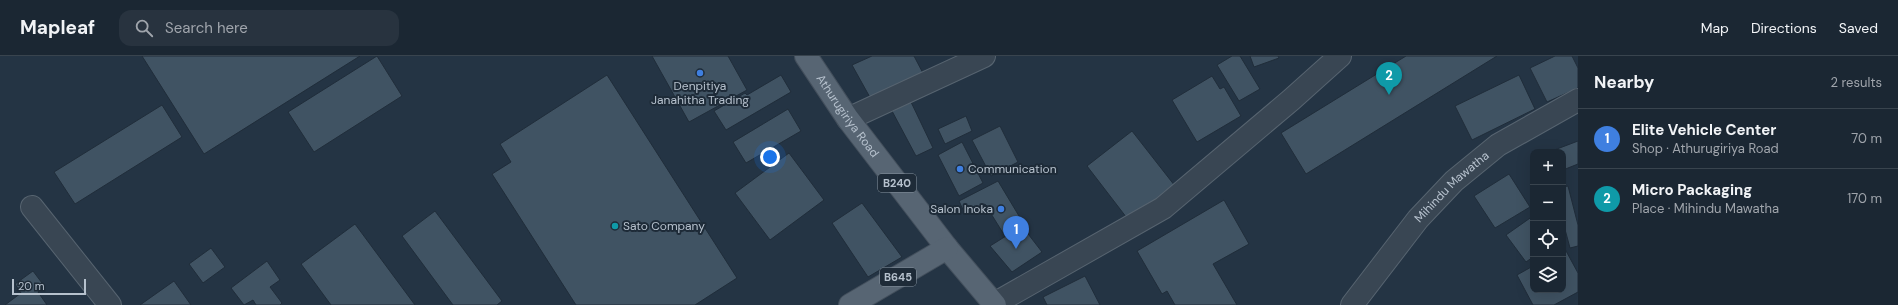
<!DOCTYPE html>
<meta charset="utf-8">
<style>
body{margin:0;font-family:"DM Sans",sans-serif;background:#28333f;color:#f1f3f6}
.controls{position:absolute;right:12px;bottom:12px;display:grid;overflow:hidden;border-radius:8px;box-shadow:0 4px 16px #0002}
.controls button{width:36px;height:36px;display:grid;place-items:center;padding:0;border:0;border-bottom:1px solid #39444e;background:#1b2733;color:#f1f3f6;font:20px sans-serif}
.scale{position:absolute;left:12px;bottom:10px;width:74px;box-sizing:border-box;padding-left:4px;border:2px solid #b6c1cd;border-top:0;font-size:11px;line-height:14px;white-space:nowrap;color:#b6c1cd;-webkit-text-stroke:3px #1e2b38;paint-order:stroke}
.you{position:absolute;left:770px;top:101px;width:14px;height:14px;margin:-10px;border:3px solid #fff;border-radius:50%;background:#1a73e8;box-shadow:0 0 0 6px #1a73e833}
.badge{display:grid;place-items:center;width:26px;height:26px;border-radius:50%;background:#8bbbb9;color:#fff;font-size:13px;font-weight:700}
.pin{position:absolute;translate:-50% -33px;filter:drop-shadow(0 1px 2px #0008)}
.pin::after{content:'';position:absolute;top:21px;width:14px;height:12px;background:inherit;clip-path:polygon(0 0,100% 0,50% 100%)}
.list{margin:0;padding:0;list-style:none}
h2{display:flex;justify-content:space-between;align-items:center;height:52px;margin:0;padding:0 16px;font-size:17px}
h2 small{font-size:13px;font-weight:400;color:#a0a5ac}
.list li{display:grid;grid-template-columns:26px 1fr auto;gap:12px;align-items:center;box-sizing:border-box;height:60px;padding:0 16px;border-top:1px solid #39444e}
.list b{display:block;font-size:15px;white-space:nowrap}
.list p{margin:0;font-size:13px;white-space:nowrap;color:#a0a5ac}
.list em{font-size:13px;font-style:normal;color:#a0a5ac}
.icon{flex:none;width:22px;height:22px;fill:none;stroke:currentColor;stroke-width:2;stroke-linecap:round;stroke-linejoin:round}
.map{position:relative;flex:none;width:1578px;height:249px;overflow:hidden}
header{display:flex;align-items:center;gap:24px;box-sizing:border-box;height:56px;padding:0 20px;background:#1b2733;border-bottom:1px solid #39444e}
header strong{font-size:19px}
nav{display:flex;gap:22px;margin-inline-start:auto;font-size:14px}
.search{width:280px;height:36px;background:#28333f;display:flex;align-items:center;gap:10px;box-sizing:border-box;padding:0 14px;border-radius:12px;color:#a0a5ac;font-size:15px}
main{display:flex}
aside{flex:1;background:#1b2733}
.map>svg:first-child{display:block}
</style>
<header>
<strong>Mapleaf</strong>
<div class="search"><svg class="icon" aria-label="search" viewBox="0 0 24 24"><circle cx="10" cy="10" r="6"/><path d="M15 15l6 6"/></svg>Search here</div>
<nav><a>Map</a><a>Directions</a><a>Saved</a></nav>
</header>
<main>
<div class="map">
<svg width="1578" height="249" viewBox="0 0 1578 249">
<rect width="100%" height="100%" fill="#243444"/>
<g fill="#405363" stroke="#202d3a">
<polygon points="142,0 360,0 204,98"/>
<polygon points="377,0 402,40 314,96 288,56"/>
<polygon points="652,0 728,0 747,34 689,66"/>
<polygon points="872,0 914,0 925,21 872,45 852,9"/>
<polygon points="1232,0 1240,0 1260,33 1239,45 1217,9"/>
<polygon points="1250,0 1278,0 1279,2 1254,11"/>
<polygon points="1406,0 1497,0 1306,118 1281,77"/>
<polygon points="1555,0 1572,0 1578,12 1578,32 1547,46 1530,12"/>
<polygon points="607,19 737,222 695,249 576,249 492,118 511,106 500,88"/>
<polygon points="781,19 791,36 726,74 714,55 745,37 747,39"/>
<polygon points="1519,19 1535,53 1472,84 1455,50"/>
<polygon points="1212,20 1220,33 1224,31 1241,60 1197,86 1172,44"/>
<polygon points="911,46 933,92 916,100 892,55"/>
<polygon points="162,49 182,81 75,148 54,116"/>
<polygon points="788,53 801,75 746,107 733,86"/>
<polygon points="966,60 972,75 945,88 938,73"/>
<polygon points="1000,70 1018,106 991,120 972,84"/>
<polygon points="1132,75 1175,130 1130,166 1087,110"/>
<polygon points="1578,85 1578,108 1563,114 1563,96 1549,96"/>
<polygon points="962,86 983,127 959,140 938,99"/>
<polygon points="789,97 824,144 770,184 735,137"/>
<polygon points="1509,118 1530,151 1495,172 1474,140"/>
<polygon points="998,125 1022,165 1003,177 985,148 965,158 959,145"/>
<polygon points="1568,130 1578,169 1578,190 1570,192 1563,166 1563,131"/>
<polygon points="1224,144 1249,188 1213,208 1237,249 1175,249 1167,235 1162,238 1137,195"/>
<polygon points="862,147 902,201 868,221 832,167"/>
<polygon points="435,155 502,245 497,249 453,249 402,180"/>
<polygon points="1533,160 1533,201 1526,206 1506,179"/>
<polygon points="355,168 415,249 331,249 301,208"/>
<polygon points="1022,170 1042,196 1012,216 990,190"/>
<polygon points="211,192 225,211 203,227 189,208"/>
<polygon points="1565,193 1578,217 1578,236 1554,249 1533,249 1517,219 1533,210 1533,234 1563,234 1563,194"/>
<polygon points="267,205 280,224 270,231 282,247 280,249 256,249 253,244 244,249 231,232"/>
<polygon points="33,215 45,231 38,236 47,249 5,249 21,237 15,228"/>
<polygon points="1085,220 1100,249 1047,249 1043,241"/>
<polygon points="174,225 191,249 140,249"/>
</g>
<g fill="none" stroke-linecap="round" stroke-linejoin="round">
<g stroke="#576470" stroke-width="24">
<g id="minor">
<polyline points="848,63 984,0"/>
<polyline points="32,151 110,249"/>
<polyline points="994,248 1163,152 1291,44 1340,0"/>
</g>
</g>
<g stroke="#576470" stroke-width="24">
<g id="tertiary">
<path id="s1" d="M 1352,249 L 1418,163 L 1454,125 L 1498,89 L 1578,44"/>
</g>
</g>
<g stroke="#434f5c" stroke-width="24">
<g id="primary">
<path id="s2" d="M 806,0 L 848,63 L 947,192 L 995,249"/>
<polyline points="850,249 947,192"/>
</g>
</g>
<use href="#minor" stroke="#394653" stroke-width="22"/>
<use href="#tertiary" stroke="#394653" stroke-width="22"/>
<use href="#primary" stroke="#576573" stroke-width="22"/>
</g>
<g fill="#3f7fe0" stroke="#1e2b38" stroke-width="1.5">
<circle cx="700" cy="17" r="4"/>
<circle cx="960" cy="113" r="4"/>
<circle cx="1001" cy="153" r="4"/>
</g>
<circle fill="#0f9aa8" stroke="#1e2b38" stroke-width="1.5" cx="615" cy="170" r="4"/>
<g text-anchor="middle" stroke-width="4" stroke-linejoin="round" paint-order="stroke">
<g fill="#1e2b38" stroke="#8894a0" stroke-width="1">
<rect x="878" y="118" width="38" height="18" rx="3"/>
<rect x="880" y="212" width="36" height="18" rx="3"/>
</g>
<g font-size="11" font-weight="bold" fill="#b6c1cd">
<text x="897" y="131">B240</text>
<text x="898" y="225">B645</text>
</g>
<g font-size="12" fill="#b6c1cd" stroke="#1e2b38" text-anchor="start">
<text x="700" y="34" text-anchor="middle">Denpitiya<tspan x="700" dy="14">Janahitha Trading</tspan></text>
<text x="968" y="117">Communication</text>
<text x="993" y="157" text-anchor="end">Salon Inoka</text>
<text x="623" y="174">Sato Company</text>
</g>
<g font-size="12" fill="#b6c1cd" stroke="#1e2b38">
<text dy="4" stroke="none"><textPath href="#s2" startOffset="73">Athurugiriya Road</textPath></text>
<text dy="4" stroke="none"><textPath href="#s1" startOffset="155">Mihindu Mawatha</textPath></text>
</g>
</g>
</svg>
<div class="controls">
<button>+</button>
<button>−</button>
<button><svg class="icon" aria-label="locate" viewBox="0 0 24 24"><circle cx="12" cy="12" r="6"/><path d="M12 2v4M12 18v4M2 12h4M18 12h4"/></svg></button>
<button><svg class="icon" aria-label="layers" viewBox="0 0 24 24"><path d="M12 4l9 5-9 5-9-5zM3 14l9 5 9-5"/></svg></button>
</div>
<div class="scale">20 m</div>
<div class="you"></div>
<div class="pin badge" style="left:1016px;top:193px;background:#3f7fe0">1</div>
<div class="pin badge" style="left:1389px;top:39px;background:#0f9aa8">2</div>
</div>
<aside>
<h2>Nearby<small>2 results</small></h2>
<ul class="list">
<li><span class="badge" style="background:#3f7fe0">1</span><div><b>Elite Vehicle Center</b><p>Shop · Athurugiriya Road</p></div><em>70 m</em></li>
<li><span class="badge" style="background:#0f9aa8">2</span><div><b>Micro Packaging</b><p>Place · Mihindu Mawatha</p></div><em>170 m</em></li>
</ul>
</aside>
</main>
